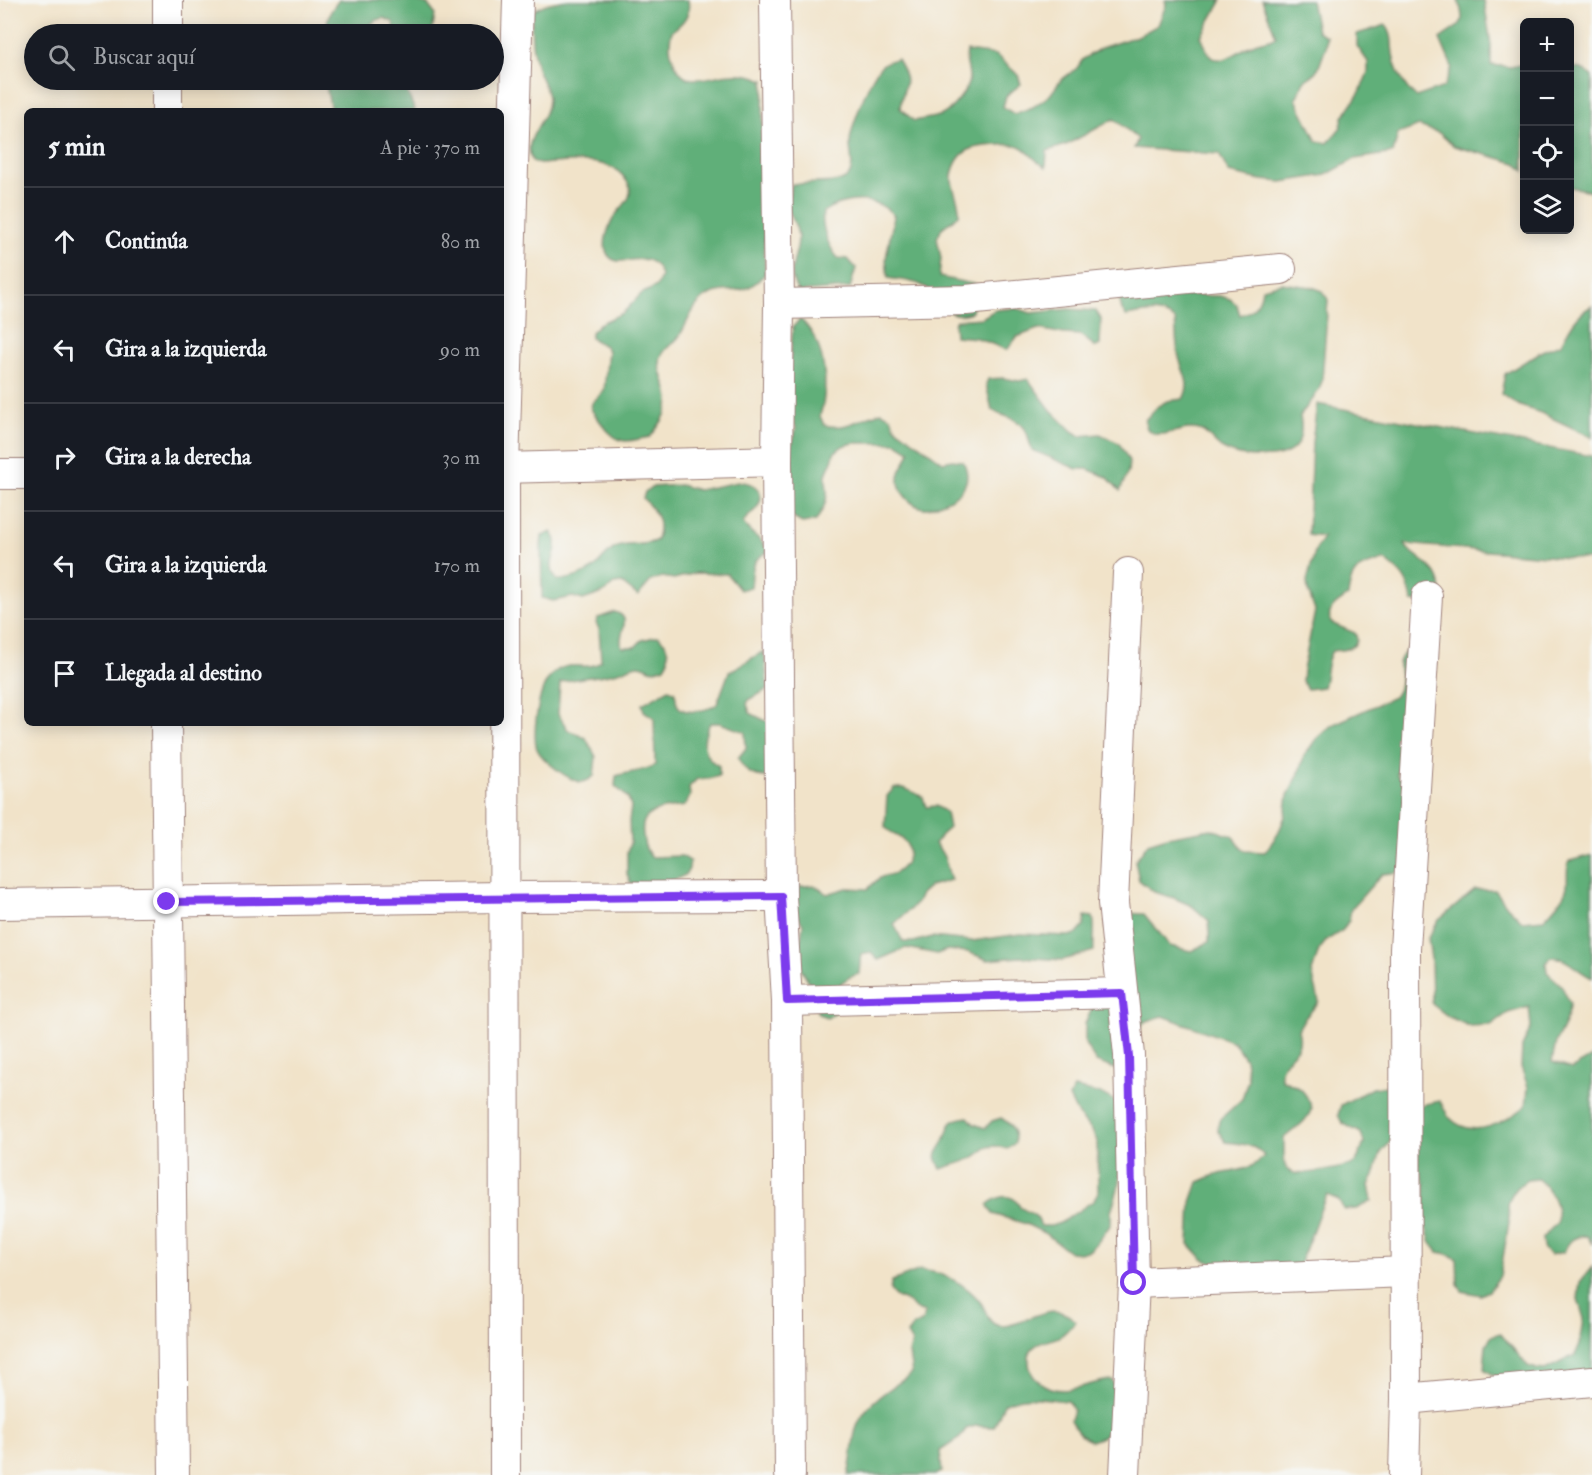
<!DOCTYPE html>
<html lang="es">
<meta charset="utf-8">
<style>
body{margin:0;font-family:"IM FELL Double Pica",serif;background:#20242c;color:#f1f3f6}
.controls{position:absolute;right:18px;top:18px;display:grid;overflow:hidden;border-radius:9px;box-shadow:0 3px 15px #0003}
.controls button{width:54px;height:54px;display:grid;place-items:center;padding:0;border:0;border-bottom:2px solid #363941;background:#171b24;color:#f1f3f6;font:30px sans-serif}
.stop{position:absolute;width:18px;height:18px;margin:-14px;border:4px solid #7c3aed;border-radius:50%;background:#fff}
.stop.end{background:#7c3aed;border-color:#fff;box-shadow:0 2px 6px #0008}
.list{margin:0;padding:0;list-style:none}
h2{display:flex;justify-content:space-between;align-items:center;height:78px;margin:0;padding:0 24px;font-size:26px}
h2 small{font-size:20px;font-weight:400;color:#9ea1a6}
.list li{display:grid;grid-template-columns:39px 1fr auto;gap:18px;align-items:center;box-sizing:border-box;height:108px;padding:0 24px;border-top:2px solid #363941}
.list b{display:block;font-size:22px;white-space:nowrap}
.list em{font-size:20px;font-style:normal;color:#9ea1a6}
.icon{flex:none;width:33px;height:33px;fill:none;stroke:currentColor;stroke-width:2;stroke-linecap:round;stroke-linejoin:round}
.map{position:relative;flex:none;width:1592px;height:1475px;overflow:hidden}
.search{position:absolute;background:#171b24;box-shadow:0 3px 15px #0003;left:24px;top:24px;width:480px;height:66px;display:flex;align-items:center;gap:15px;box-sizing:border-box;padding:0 21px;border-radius:33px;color:#9ea1a6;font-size:22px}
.panel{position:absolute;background:#171b24;box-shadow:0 3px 15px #0003;left:24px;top:108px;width:480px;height:618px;border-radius:9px}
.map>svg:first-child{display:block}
</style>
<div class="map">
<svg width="1592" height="1475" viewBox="0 0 1592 1475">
<rect width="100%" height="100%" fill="#f6f6f2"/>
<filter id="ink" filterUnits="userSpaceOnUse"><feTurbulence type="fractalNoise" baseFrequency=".0167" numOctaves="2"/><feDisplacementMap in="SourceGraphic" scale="12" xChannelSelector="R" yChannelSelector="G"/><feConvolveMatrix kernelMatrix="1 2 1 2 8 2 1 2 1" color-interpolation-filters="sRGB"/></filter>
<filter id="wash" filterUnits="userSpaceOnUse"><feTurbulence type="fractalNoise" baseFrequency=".008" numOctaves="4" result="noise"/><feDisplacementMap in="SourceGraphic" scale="24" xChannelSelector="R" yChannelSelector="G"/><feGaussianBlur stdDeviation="1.35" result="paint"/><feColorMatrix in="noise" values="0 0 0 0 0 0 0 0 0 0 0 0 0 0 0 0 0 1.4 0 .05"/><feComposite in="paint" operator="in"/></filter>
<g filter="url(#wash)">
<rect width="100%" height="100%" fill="#f1e3c9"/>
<g fill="#61af79" stroke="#566752" stroke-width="1.5">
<path d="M 339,0 L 412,0 L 428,5 L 435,14 L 432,34 L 396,34 L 393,22 L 384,18 C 374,20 367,24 367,34 L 327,34 C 326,19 329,12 339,0 Z"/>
<path d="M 569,0 L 688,0 C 691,15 683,23 672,31 C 669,42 669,49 673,59 C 685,92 706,75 732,74 C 742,73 755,76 764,80 L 761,186 L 763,208 L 765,274 C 739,301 736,284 711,294 C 693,301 688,324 678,338 C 673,344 665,348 662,355 C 655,368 669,386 669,400 C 668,415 659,426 650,437 C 642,438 634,441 626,441 C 611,441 599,419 591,409 L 592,403 L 604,391 L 608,351 L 605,346 L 591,338 L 591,332 L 599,324 L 623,313 L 641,294 L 657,286 L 661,276 C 650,242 620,273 608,255 C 601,244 609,225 615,216 C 619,210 626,204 629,197 C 631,191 630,185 626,180 C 609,154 565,163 539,164 L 532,161 C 521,138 548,122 548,99 C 548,89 540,78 537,68 C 531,47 531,33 532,12 C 544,2 555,2 569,0 Z"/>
<path d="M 1165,0 L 1222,0 L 1201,36 C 1204,41 1206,50 1209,54 C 1223,70 1244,45 1258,42 C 1266,39 1268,42 1276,36 L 1262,0 L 1311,0 L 1317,31 L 1326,36 L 1326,47 L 1319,67 L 1313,75 L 1304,81 L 1296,99 L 1317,141 L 1328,143 L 1341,127 L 1343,117 L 1360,92 L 1368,72 L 1368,62 L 1357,46 L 1357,34 L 1386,25 C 1394,37 1391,41 1393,54 C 1395,68 1404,88 1416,97 L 1444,87 L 1452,67 L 1440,39 C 1458,24 1468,29 1458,0 L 1484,0 L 1491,45 L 1491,65 L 1511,67 L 1524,64 L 1524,171 L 1516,163 L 1454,146 L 1439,133 L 1419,126 L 1398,134 L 1393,153 L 1355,159 L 1326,175 L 1282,182 L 1261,180 L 1229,173 L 1219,154 L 1134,148 L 1138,139 L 1114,119 L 1066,145 L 1047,151 L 1046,167 C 1034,161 1030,152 1021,147 C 1014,143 1004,145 998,145 C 974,146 958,148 952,175 C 950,188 961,200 959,215 L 942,228 L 937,238 L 941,258 L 939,277 L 978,285 L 972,312 C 940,323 944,294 921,285 C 911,280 898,280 888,278 L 886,258 L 894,216 C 877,195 844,198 823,212 C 821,227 828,246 838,258 L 848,259 L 856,268 L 850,288 L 798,292 C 783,268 802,253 797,231 C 795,222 789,212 786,204 L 792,184 C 802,183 836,184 843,180 C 858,173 849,154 850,142 C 851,127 870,76 881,66 C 886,61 891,60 897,59 C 913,86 903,82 900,108 L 914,121 C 923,119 934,118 942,115 C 952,110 969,89 969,78 C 969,66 964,63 967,51 L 996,55 L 1018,75 L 1021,84 L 1006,96 L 1003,107 L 1014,114 L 1033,107 L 1050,95 L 1061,80 L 1077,68 L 1083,59 L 1101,48 L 1140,35 L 1158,25 L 1166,5 Z"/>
<path d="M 1570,68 C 1579,68 1586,69 1592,77 L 1592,191 L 1570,187 Z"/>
<polygon points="325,80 405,80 407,91 415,111 331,111"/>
<path d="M 1282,283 L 1312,287 L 1323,291 L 1328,300 L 1322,381 L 1319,390 L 1300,416 C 1302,426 1302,439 1295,447 C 1281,463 1240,458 1223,449 C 1215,445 1210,435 1202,431 C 1188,424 1167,437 1155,434 C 1152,433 1150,431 1147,429 L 1145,420 L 1158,406 L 1167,401 L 1183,399 C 1193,381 1181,372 1178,353 C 1176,342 1176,331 1175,320 C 1157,308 1147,313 1126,316 L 1122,310 L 1118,294 L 1158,290 L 1190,295 L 1220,296 L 1230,299 L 1237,305 L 1240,315 C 1254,311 1261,302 1262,288 Z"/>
<path d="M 1592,306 L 1592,437 L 1541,413 L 1520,406 L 1501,394 L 1505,374 L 1542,351 L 1561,344 C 1569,329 1576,314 1592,306 Z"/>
<polygon points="1016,308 1031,313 1069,309 1096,311 1101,319 1100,345 1096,347 1080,335 1064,334 1038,329 1017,337 1007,350 977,338 955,336 954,324 956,320 982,318 995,310"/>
<path d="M 800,319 C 825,341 830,385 820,416 L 824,425 C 847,431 861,417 882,412 L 891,417 L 895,427 L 943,462 L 952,460 L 963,461 C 974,483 960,496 941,503 C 935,505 928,509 923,508 C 911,505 899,493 899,481 C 898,469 907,463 910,451 L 897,443 L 854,443 L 843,446 L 834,453 C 833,462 828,467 826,475 C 825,482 828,488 827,495 C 826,505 821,513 816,521 L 802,523 L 793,518 L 786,499 L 793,477 L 790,447 L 794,438 L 796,428 L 787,399 L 793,327 Z"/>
<path d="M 1004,378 L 1019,381 L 1028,379 L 1051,410 L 1072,431 L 1080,436 L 1100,434 L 1119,443 L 1129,461 L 1128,472 L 1120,491 L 1107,477 L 1087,469 L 1077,469 L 1032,450 C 1029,444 1029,437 1026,431 C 1020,418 1003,417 992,410 L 986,384 L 988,379 Z"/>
<path d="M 1317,404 L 1592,456 L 1592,560 L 1405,544 L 1408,549 C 1428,565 1448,575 1438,604 L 1412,601 C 1408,579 1402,573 1384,560 C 1359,568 1351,567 1348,596 C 1338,603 1325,609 1331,623 L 1355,633 C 1363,649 1343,650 1332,651 C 1325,661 1327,676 1323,687 L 1307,689 L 1302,681 L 1303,670 L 1315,611 L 1308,591 L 1307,581 L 1315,551 L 1323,537 L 1308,535 L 1312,442 Z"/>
<path d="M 738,482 C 755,481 768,494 756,509 C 751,514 747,517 743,523 C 751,536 762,536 768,552 C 750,560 753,570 751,587 L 740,590 L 727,574 L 696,573 L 674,579 L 662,577 L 651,581 L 638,596 L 622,583 L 614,584 L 603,593 L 583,600 L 573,597 L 553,601 L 542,598 L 541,546 L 542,536 L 552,532 C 553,535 556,538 556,541 C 558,557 545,562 557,580 C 569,580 584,575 594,568 C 601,562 606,553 615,548 C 629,541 644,548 657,540 C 663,518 655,513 643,498 L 645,492 L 651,487 L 680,485 L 698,490 Z"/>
<path d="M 615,612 C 635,618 616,634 622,647 L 635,647 L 642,640 L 658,636 L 665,643 L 668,652 L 668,662 L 665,667 C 647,674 652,666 639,665 C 633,665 626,669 621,671 C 601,678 579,676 560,683 L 558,714 L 568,730 L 586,738 L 596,757 L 594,776 C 590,779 587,782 581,782 C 569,781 542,760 537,749 C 532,734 538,694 547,681 C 566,653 586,675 601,661 L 599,629 L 596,623 L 598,618 Z"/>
<path d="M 1408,649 L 1419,653 L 1403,753 L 1397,775 L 1405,783 L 1402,872 L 1382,874 L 1351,909 L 1349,920 L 1343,930 L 1327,940 L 1319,950 L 1312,972 L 1319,1001 C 1312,1012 1303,1017 1298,1030 C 1306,1057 1278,1054 1281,1079 C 1300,1089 1303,1086 1312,1108 C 1306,1124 1296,1127 1284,1138 L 1284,1159 L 1286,1168 C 1288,1170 1291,1172 1294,1173 C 1302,1175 1347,1168 1354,1163 C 1359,1159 1361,1149 1364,1143 L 1361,1133 L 1342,1123 L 1338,1115 L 1341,1105 L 1372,1088 L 1387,1086 L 1395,1091 L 1393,1138 L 1380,1154 L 1374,1176 L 1369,1185 L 1372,1201 L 1356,1209 L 1344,1210 L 1339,1200 L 1327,1195 C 1315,1219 1310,1243 1298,1266 L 1222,1267 L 1203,1259 L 1189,1244 L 1191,1202 L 1198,1182 C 1204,1180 1210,1176 1216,1175 C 1234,1170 1251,1172 1264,1156 C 1256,1144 1239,1144 1226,1142 L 1218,1131 L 1219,1120 L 1242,1099 L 1248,1079 L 1245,1059 L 1234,1042 L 1163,1016 L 1144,1022 L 1115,1069 L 1096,1062 L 1085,1044 L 1085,1024 L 1094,1004 L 1106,986 L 1123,913 L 1144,914 L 1170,946 L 1191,951 L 1209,942 L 1209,921 L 1192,906 L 1174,898 L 1154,892 L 1139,880 L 1135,861 L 1148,843 L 1167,837 L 1211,829 L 1232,836 L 1245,851 L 1265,852 L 1278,834 L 1285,816 L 1288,795 L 1298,776 L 1304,756 L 1316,739 L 1332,725 L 1394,697 C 1396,694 1398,692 1399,688 C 1404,671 1391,666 1408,649 Z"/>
<path d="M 764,651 L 768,689 L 749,700 L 747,704 L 750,713 L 768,722 L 768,777 C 752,777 745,772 738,758 L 746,748 L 745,732 L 720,723 L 710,723 C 701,741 701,756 719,766 L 719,776 L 709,779 L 697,779 L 689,787 L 690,796 L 685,806 C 666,809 639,808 643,834 C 644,844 645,849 651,857 L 682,856 L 690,861 C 689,864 690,868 688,871 C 682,883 644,885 631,884 L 627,874 L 627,853 L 630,843 L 629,821 L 631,807 L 628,798 L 615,786 L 616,776 C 628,772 646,771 655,765 L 654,718 L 644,711 L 642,704 L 669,689 L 674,691 C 677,696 675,701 678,706 C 685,716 709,710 717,704 L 729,672 Z"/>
<path d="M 894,788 L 904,788 L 923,797 L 926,807 L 936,806 L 946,812 L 949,828 L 941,835 L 935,844 C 948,858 945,864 951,880 L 930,886 L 921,894 L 917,903 L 894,924 L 903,942 L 913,942 L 932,937 L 972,941 L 1020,934 L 1068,936 L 1077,934 L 1084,926 L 1085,916 L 1093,917 C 1096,928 1093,939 1094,951 L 1063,960 L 1020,957 L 988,960 L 968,952 L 947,950 L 937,954 L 906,948 L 878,960 L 871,952 L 861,954 L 859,974 L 850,977 L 841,983 C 842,1001 845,1008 827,1018 L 817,1012 L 815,992 L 799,965 L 798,955 L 803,925 L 793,907 L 795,887 L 814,885 L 827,894 L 847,888 L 868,889 C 872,885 876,880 882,877 C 886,875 891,875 895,873 C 906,867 914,851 904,841 C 899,836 892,834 885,827 L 887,796 Z"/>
<path d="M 1592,855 L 1592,978 C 1578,972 1567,957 1551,957 L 1546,964 L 1547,972 L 1561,985 L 1570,1003 L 1565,1023 L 1556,1042 L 1552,1062 L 1571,1069 L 1592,1057 L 1592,1243 L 1587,1236 C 1574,1236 1569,1240 1564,1252 L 1550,1255 L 1543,1248 L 1542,1238 L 1557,1223 C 1559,1204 1552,1192 1538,1179 L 1527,1180 L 1519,1186 L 1512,1194 L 1508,1204 L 1509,1222 L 1500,1276 L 1489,1291 L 1481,1295 L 1462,1291 L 1458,1284 L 1457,1259 L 1448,1254 L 1438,1252 L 1431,1243 L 1425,1225 L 1425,1185 L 1418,1165 L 1420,1105 L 1440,1101 C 1443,1106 1446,1113 1450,1118 C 1472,1141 1506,1122 1526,1106 L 1528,1087 L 1521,1067 L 1522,1047 L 1531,1027 L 1529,1007 L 1508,1013 L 1491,1025 L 1469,1026 L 1449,1017 L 1432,1004 L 1431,959 L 1428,938 L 1439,920 L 1475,890 L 1495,890 L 1507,906 L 1522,921 L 1544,919 C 1552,910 1565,898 1567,886 C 1568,878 1566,870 1569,861 Z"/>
<path d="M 1074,1088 C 1091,1092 1107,1093 1119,1105 L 1120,1182 L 1111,1212 L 1111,1224 L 1098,1242 L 1090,1250 L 1080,1253 L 1070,1252 L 1044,1233 L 1026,1224 L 993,1214 L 987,1205 C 994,1199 1004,1193 1014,1199 C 1016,1201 1019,1205 1020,1207 C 1031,1215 1035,1211 1041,1226 L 1051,1226 L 1060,1223 L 1093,1201 L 1098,1192 L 1097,1141 L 1092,1131 L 1078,1115 L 1069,1097 Z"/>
<path d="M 968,1117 L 974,1124 L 985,1128 L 992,1121 L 1001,1118 C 1012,1125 1015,1130 1015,1143 L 1007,1149 L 996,1146 L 986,1147 C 975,1161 957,1163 941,1169 C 933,1153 936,1156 943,1143 C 951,1127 945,1120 968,1117 Z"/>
<polygon points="1592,1267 1592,1389 1505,1382 1484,1369 1486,1345 1491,1336 1500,1333 1528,1366 1537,1369 1545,1370 1575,1355 1580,1344 1584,1319 1578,1299 1580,1282"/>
<path d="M 920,1270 C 943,1272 967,1284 981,1303 C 987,1312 988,1325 1001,1326 C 1026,1327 1049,1296 1076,1321 C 1071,1326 1067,1331 1062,1335 C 1054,1341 1039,1340 1032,1349 C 1028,1354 1028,1365 1031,1371 C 1033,1378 1038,1381 1044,1385 C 1066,1398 1089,1381 1112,1380 L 1117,1390 L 1110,1430 L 1102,1437 L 1091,1441 C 1080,1436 1075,1430 1070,1420 L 1073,1410 L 1068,1401 C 1044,1400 1028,1392 1004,1404 L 994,1427 L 975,1426 L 966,1429 L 960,1438 L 940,1451 L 942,1472 L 935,1475 L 848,1475 C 852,1461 852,1447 855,1433 C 860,1405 890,1389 912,1374 L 909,1353 L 912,1343 L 907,1334 L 913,1326 L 922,1322 L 925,1313 C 912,1309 916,1308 907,1302 C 898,1296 898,1301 890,1290 L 892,1281 Z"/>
</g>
</g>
<g filter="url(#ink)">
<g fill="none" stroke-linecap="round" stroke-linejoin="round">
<g stroke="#9e817a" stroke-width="32">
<g id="street">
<polyline points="775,0 779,304 777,461 781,896 787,1001 790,1475"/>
<polyline points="168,34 168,0"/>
<polyline points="167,111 167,80"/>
<polyline points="779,304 966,300 1281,269"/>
<polyline points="501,468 777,461"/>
<polyline points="0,474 27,474"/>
<polyline points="166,723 174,1475"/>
<polyline points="0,904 504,897 781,896"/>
<polyline points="787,1001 1122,993"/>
<polyline points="1134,1283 1406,1272"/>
<polyline points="1406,1399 1592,1381"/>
<polyline points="505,1475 504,468 518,0"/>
<polyline points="1125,1475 1134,1283 1129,1055 1113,903 1128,573"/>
<polyline points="1404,1475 1406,1399 1405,949 1427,596"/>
</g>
</g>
<use href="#street" stroke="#fff" stroke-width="30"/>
</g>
</g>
<g fill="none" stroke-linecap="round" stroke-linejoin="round" filter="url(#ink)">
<polyline stroke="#7c3aed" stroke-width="8" points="167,902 781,896 787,1001 1122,993 1129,1056 1134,1283"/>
</g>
</svg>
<div class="controls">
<button>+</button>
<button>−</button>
<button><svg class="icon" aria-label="locate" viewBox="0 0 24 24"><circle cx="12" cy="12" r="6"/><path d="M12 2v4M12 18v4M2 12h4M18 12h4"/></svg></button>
<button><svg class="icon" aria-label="layers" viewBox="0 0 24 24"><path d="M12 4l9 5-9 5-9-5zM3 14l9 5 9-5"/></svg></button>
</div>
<div class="stop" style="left:1134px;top:1283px"></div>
<div class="stop end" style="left:167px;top:902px"></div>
<div class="search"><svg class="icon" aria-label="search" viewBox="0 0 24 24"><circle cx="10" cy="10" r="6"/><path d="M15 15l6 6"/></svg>Buscar aquí</div>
<section class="panel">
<h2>5 min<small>A pie · 370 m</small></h2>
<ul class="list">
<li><svg class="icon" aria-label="ahead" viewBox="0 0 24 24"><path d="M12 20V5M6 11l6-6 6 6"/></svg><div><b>Continúa</b></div><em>80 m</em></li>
<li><svg class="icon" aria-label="left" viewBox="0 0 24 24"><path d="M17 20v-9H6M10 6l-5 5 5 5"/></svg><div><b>Gira a la izquierda</b></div><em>90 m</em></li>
<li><svg class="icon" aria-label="right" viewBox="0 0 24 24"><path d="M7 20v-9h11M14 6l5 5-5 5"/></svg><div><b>Gira a la derecha</b></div><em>30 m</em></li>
<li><svg class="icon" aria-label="left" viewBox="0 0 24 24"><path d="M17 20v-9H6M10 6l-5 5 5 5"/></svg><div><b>Gira a la izquierda</b></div><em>170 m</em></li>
<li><svg class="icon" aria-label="arrive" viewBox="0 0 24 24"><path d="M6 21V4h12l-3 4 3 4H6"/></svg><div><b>Llegada al destino</b></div></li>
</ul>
</section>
</div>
